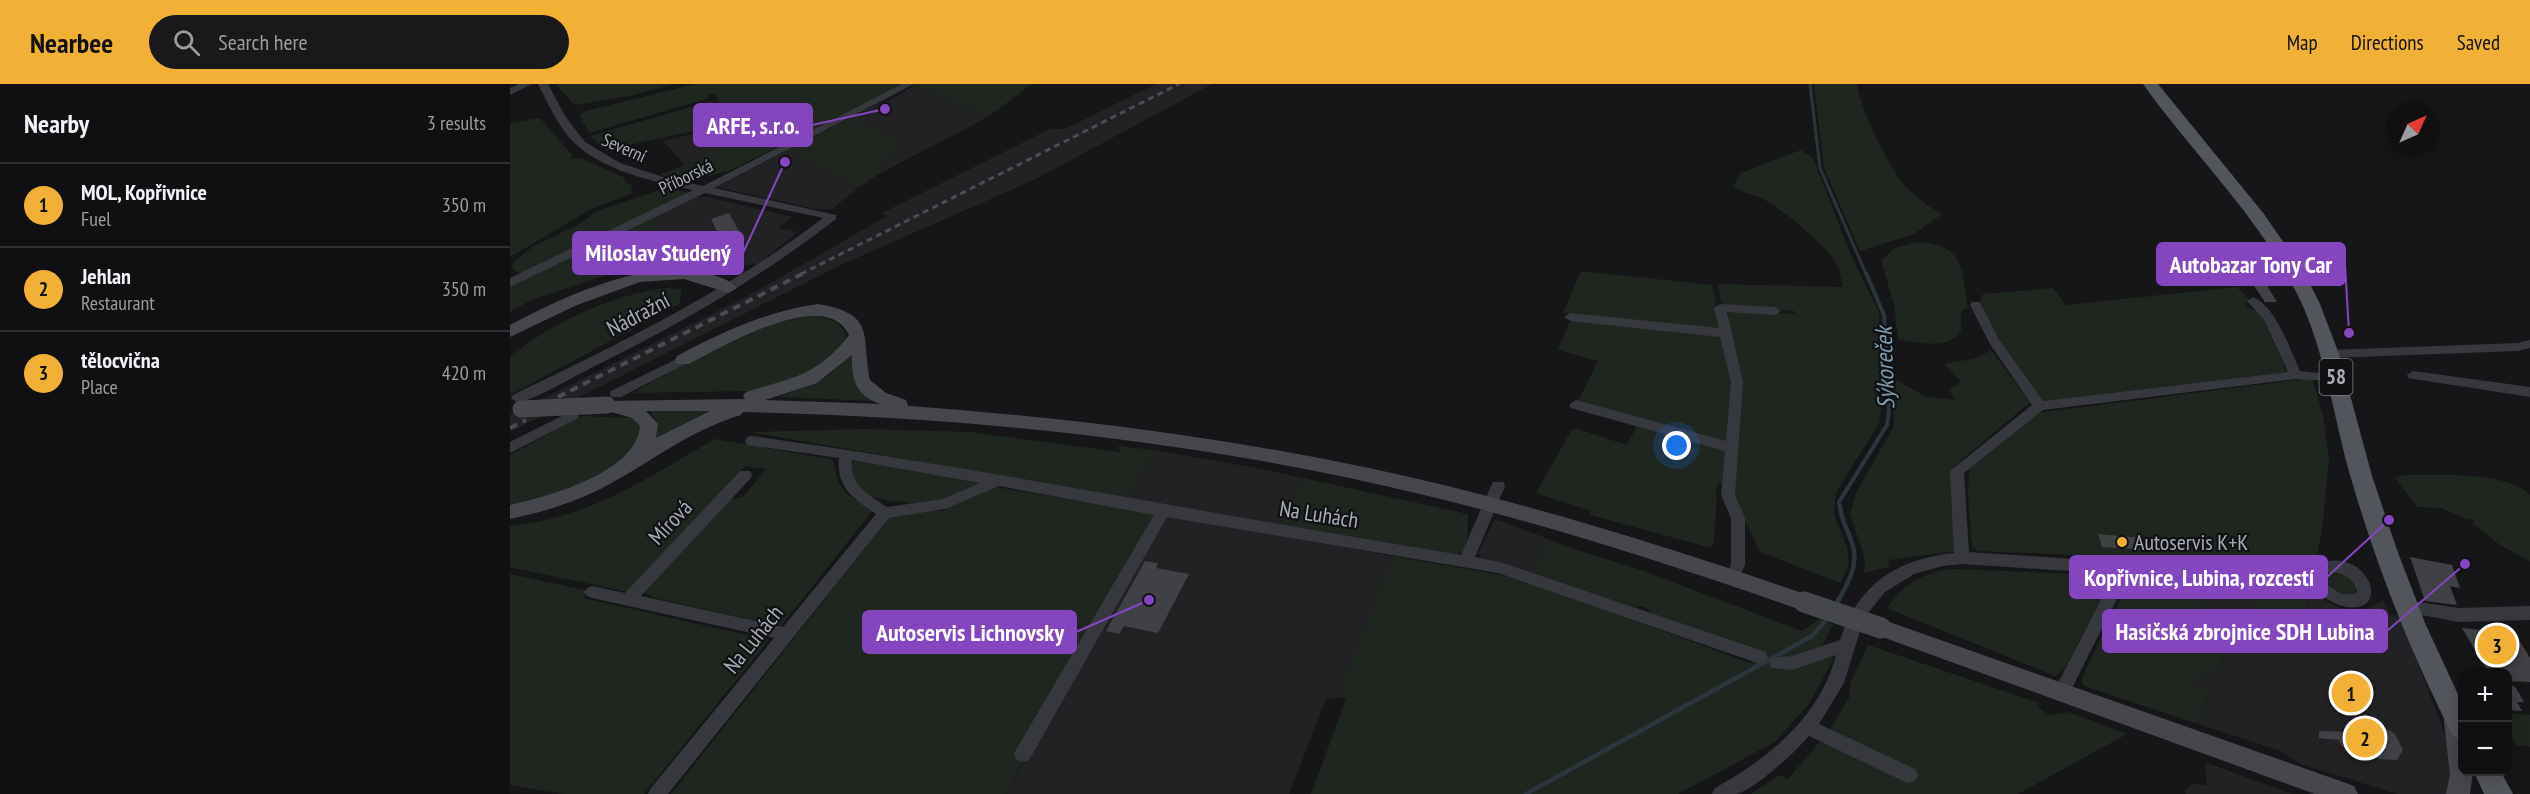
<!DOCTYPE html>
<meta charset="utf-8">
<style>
body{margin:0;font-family:"PT Sans Narrow",sans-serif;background:#19191b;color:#f1f3f6}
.controls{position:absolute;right:18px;bottom:18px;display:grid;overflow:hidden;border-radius:12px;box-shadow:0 3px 15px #0003}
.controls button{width:54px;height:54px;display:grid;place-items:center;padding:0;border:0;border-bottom:2px solid #303032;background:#101012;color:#f1f3f6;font:30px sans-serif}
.compass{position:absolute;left:1876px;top:18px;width:54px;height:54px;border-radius:50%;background:#101012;box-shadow:0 3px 15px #0003;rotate:45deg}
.you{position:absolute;left:1167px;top:362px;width:21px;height:21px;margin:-15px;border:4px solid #fff;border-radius:50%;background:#1a73e8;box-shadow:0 0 0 9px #1a73e833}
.badge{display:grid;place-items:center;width:39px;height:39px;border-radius:50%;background:#f2b134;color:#111;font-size:20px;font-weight:700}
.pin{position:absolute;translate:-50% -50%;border:3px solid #fff;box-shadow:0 2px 6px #0006}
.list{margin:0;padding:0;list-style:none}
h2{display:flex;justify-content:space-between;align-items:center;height:78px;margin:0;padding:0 24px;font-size:26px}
h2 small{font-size:20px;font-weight:400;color:#9c9d9f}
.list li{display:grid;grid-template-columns:39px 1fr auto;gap:18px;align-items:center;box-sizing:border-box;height:84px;padding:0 24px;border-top:2px solid #303032}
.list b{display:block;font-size:22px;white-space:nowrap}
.list p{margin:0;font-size:20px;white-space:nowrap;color:#9c9d9f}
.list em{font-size:20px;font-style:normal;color:#9c9d9f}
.icon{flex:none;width:33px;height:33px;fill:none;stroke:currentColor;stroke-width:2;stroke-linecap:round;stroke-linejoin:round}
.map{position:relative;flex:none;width:2020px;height:710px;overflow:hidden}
header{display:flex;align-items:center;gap:36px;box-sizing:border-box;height:84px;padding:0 30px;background:#f2b134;color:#111}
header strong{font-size:28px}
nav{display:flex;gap:33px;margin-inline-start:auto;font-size:21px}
.search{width:420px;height:54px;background:#19191b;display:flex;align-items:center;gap:15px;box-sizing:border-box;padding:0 21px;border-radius:33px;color:#9c9d9f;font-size:22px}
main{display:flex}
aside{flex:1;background:#101012}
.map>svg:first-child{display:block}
</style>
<header>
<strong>Nearbee</strong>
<div class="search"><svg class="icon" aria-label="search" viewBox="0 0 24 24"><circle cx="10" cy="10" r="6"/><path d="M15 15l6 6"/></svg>Search here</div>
<nav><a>Map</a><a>Directions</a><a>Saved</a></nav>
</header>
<main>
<aside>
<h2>Nearby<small>3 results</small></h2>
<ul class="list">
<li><span class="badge">1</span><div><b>MOL, Kopřivnice</b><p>Fuel</p></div><em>350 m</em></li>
<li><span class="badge">2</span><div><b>Jehlan</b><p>Restaurant</p></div><em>350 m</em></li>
<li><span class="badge">3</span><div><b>tělocvična</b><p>Place</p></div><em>420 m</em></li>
</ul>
</aside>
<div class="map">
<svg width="2020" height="710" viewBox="0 0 2020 710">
<rect width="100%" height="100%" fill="#161618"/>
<g fill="#222225">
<polygon points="646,0 702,0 526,95 335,179 0,348 0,331 238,212 377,132 372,129 540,45 555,45"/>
<polygon points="405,1 478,33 367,91 335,36 371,18 378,17"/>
<polygon points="188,49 207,69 175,81 153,57"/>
<polygon points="277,66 348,104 322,125 310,126 207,103"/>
<polygon points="186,113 198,113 283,133 269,144 288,148 248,180 226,182 222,187 165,176 144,133"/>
<polygon points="645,366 752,385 793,394 770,442 616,414"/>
<polygon points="654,431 882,472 830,613 816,615 779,710 495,710"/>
<polygon points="984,436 991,437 1065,465 1039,457 1023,489 972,477 970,471 968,470"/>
<polygon points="1793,505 1830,524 1852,527 1873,517 1880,530 1890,532 1938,658 1941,710 1887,710 1788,679 1771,667 1688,640 1700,609 1688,603 1689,590 1714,576 1690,513 1745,519 1747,526 1771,528 1775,535 1829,535 1800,529"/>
<polygon points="1695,678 1738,694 1782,710 1676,710 1675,706 1684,699 1697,702"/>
</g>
<g fill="#1e261f">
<polygon points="46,0 164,0 123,11 67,21 63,20"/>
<polygon points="185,0 394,0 219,87 178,97 149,91 207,69 188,46 96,66 80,52 202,17 204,20 210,19 205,9 198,10 200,14 79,49 69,31 76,27"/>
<polygon points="522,0 478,33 405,1 406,0"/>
<path d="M 1304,0 L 1347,0 C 1351,27 1381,90 1401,108 C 1410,117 1421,123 1432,130 L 1404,150 L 1350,167 L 1314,84 Z"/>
<polygon points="356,26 361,28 344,37 382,54 386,59 367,91 348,104 277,66"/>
<polygon points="30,34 63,72 61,75 71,74 115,94 115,98 122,101 121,110 83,124 0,173 0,39"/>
<path d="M 1291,66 L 1303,74 L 1341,171 L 1369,228 L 1373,311 L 1369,340 L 1326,408 L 1324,430 L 1337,463 L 1339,479 L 1331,499 L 1250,468 L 1221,407 L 1225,367 L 1218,227 L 1285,230 L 1284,227 L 1219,222 L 1211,218 L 1208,200 L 1333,203 C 1331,196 1331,189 1327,181 C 1317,162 1272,125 1253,115 C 1243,110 1231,110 1224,101 L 1231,89 Z"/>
<polygon points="159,103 178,109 11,190 3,185 2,180 22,163 71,139 87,127"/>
<path d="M 144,133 L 165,176 C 130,178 102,189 69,200 C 45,208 22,214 0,228 L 0,202 Z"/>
<path d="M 1408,158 C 1455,161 1451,184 1458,223 L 1451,227 L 1451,247 C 1439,267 1406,258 1388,255 L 1384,221 L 1371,176 L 1385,164 Z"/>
<polygon points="1071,187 1202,201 1212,246 1053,229"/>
<polygon points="1727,203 1741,218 1734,219 1739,225 1750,228 1777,288 1532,317 1487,256 1470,216 1473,210 1543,204 1556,221"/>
<path d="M 156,204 L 172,205 L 169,220 L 0,311 L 0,274 C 36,240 107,209 156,204 Z"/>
<path d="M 306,232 L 327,238 L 335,248 L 336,257 L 313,284 L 245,307 L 122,309 C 179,279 240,236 306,232 Z"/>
<polygon points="1065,236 1208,252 1214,256 1224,313 1220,360 1067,319 1088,277 1048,266 1059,239"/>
<polygon points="1481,266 1520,318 1445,382 1447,467 1379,476 1378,483 1354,489 1355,475 1340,430 1346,409 1384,342 1381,293 1416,313 1445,316 1440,306 1451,297 1434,280 1466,274"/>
<path d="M 341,272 L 344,274 C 343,294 345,306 363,317 L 269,313 L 315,294 Z"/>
<polygon points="1802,294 1813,331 1819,375 1812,446 1805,479 1787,482 1787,488 1591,472 1468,467 1462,462 1458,411 1459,385 1527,329"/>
<polygon points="141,326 202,326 174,340 147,358 144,357 148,340 140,328"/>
<path d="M 72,332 L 122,334 L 131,343 C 129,350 127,359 123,365 C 107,393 31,414 0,422 L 0,371 Z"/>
<polygon points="1128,340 1215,365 1215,401 1209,398 1205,411 1207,412 1204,458 1201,464 1080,431 1081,427 1026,409 1061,347 1065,344 1117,361"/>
<polygon points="354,345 460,348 610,368 608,362 645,366 616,414 240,348"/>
<path d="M 205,355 L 320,375 L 324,378 C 329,410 336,410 363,426 L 271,542 L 144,514 L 134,508 L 219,416 L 233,413 L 256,385 L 235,382 L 118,508 L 0,483 L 0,442 C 83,433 135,395 205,355 Z"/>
<path d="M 344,375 L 470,397 L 471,400 C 433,422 393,424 352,409 L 340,388 Z"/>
<path d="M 1894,391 C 1927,392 1995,386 2020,411 L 2020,477 L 1990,461 L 1962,439 L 1965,437 L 1961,434 L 1957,436 L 1931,424 L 1907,423 L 1885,394 Z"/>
<polygon points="793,394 958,430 957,464 946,472 770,442"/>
<polygon points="486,403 646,430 495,710 161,710 379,434 427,426 433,428 437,423"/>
<path d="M 1039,457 L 1131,486 L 1292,547 L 1309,535 L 1323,540 C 1320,545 1316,557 1312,561 C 1297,574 1273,579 1256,573 L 1258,570 L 1143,530 C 1139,524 1132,521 1124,523 L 1023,489 Z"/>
<polygon points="882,472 988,490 1033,503 1240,579 1247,575 1274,584 1321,573 1324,575 1298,621 1265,658 1168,710 801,710 836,615 830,613 832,604"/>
<path d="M 1443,485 L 1593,491 L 1598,502 L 1554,586 L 1545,592 L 1377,524 C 1395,498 1413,489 1443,485 Z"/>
<polygon points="1829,487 1844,497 1847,505 1843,511 1834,511 1814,499 1814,488"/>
<polygon points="0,490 79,507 73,514 259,556 134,710 52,710 0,701"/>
<path d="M 1629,492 L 1683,499 L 1683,497 L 1791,504 L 1800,529 L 1830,535 L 1831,538 L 1775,535 L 1771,528 L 1746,526 L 1745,519 L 1690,513 L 1714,576 L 1711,577 L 1704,593 L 1689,590 L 1688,603 L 1700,608 L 1688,640 L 1574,602 L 1572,597 L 1575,587 C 1586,567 1612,503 1629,492 Z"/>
<polygon points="1358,561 1532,620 1527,622 1539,631 1558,628 1617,650 1508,710 1241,710 1269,691 1278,695 1319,647 1339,614 1341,597"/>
<polygon points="1998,629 2020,631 2020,663 2006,661 1998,646"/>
</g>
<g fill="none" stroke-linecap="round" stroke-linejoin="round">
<polyline stroke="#2c353c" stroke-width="3" points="1300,0 1310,84 1356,190"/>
<polyline stroke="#2c353c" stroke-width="4" points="1330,424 1329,418 1377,341 1379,327 1374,231 1356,189"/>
<g stroke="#2c353c" stroke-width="4.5">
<path d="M 1325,523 C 1335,503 1349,485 1343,462 C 1339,448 1331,437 1330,422"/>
<polyline points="1016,710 1302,552 1318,534"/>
</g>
</g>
<g fill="#404145">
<polygon points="219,129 233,155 214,161 201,135"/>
<polygon points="1717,162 1732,163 1755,195 1753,195 1767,218 1755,218"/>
<polygon points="1588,450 1632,454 1637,466 1592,463"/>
<polygon points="1900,473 1942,481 1950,504 1940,502 1947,521 1915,517"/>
<polygon points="635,477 648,479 646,484 679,490 648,549 614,542 609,550 596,547"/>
<polygon points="1952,544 2005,549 2020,574 2020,598 1998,597 1998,588 1978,588"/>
<polygon points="1998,598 2006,604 2014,618 2007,618 2012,627 1998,626"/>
<polygon points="1856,629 1862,639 1867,639 1885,650 1893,666 1887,676 1869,675 1851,664 1832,663 1829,656 1809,654 1809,647 1843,648"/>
</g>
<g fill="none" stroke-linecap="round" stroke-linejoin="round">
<g fill="#37383d" fill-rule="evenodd">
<polygon points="9,0 22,0 0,11 0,4"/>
<path d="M 28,0 L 38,0 L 55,32 L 75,58 L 110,79 L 153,93 L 193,102 L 392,0 L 404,0 L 204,104 L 326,131 L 326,135 C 250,194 168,241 83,283 C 59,295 34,311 8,319 L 1,314 L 3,311 C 111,259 218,207 313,134 L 195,109 L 0,203 L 0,194 L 183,106 C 146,98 97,88 68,62 C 50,47 39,21 28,0 Z"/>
<path d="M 1743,213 C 1765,221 1781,267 1790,287 L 1827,291 L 1833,295 L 1832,298 L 1786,295 L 1533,326 L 1454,389 L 1459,468 L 1793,490 C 1810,471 1845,471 1858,496 C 1864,507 1862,522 1847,523 C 1823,526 1812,507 1792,502 C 1777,498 1758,500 1742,499 C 1701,496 1660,493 1619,491 L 1557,614 L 1551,616 L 1545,614 L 1543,609 L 1604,490 L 1452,480 L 1433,482 L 1404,490 L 1375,508 L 1354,534 L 1334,599 L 1309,640 L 1405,685 L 1408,691 L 1405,697 L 1399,699 L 1393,697 L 1299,652 C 1286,667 1244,707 1226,710 C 1218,710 1210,710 1202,710 L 1205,704 C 1259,674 1310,633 1326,571 L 1282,586 L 1261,584 L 1259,579 L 1261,574 L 1282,572 L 1330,556 C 1348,500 1387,475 1444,469 L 1440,387 L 1522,321 L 1480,260 L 1460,221 L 1462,218 L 1470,218 L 1489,256 L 1533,317 L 1778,288 L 1754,236 L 1737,217 ZM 1822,488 C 1834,489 1845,495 1847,508 L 1844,510 L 1832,510 L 1807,495 L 1812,489 Z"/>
<polygon points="1210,220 1265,223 1271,227 1265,231 1217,228 1233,298 1225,411 1235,434 1235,481 1228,497 1223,499 1218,497 1215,493 1221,481 1221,434 1211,411 1215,367 1061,324 1059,321 1066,316 1216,357 1221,298 1210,253 1060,237 1054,233 1060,229 1209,244 1204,224"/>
<polygon points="2020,256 2020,264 2008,267 1819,274 1813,270 1819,266 2008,259"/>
<polygon points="173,272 179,276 177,279 111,313 101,313 100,310 101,307"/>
<polygon points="1903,287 2020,303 2020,313 1898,294 1897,291"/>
<polygon points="62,327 69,332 67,335 0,369 0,358"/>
<path d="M 242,352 C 480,385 714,433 951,471 L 981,402 L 983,398 L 993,398 L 995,402 L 965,473 L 993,479 L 1250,566 L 1256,568 L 1258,573 L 1256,578 L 1250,580 L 988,489 L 657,433 L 519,676 L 513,678 L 507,676 L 504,670 L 507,664 L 644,431 L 489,402 L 435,425 L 379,434 L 158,710 L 138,710 L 141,704 L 264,554 L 82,514 L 77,512 L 74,508 L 77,504 L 82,502 L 115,509 L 230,387 L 240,387 L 242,391 L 240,395 L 131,512 L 273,543 L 366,430 C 344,415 326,404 329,374 L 237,361 L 235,357 L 237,353 ZM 342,376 L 470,399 L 433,415 L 377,423 C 358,410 340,402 342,376 Z"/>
<polygon points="1895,516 1949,524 2020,522 2020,536 1949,538 1890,527 1887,522 1890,517"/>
</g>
<g fill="#45474d" fill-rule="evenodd">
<path d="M 153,185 C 172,185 214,188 227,204 L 219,209 L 174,195 L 130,198 L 67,221 L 0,253 L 0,241 C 49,215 98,193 153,185 Z"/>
<path d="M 308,220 C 367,230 351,252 360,296 L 376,309 L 396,316 L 398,322 C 553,333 706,352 859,384 C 1009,416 1156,462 1301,512 L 1304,518 L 1301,524 L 1294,527 C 1168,483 1043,442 914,411 C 691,357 462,333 233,328 L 231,331 C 176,348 145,376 96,402 C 66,418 33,428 0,435 L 0,421 C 39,412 126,389 130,342 L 122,334 L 91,325 L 88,321 L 91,317 L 235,315 L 233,312 L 236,308 C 281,294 308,292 339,251 C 316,201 212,263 179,280 L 167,280 L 165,276 L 167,272 C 212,248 257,227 308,220 ZM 342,271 C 341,295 346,312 371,320 L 255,316 L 307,299 ZM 136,327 L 200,327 L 146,354 L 148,340 Z"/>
<polygon points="1371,535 1836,699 1844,702 1848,710 1805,710 1364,550 1361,544 1364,538"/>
<polygon points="1944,619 1952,623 1952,688 1963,688 1960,710 1936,710 1940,691 1933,629 1936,622"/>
</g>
<g fill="#53555c" fill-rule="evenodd">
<path d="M 1633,0 L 1648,0 L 1754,130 L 1795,190 L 1810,220 L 1829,270 L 1862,392 L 1887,466 L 1915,539 L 1952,619 L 1952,656 L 1943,652 C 1900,568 1866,481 1840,391 C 1824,334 1816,274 1792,220 C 1753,136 1686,74 1633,0 Z"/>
<polygon points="1964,688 1991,688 2003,710 1974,710"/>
</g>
<polyline stroke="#4a4c52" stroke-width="3" stroke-dasharray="6 4.5" stroke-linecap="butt" points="291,190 669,0"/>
<g stroke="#4a4c52" stroke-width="4" stroke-dasharray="8 6" stroke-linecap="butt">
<polyline points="48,313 294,189"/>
<polyline points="0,344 16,336"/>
</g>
<polyline stroke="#45474d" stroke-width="17" points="11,325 97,321"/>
<polyline stroke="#45474d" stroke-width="21" points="1294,518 1371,544"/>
</g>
<circle fill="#f2b134" stroke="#111113" stroke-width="2" cx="1612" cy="458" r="6"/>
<g text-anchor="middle" stroke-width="4.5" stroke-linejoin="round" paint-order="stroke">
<g font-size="18" fill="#a8adb8" stroke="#111113">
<text transform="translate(114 64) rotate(24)" y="6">Severní</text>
<text transform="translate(176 93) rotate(-26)" y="6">Příborská</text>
</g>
<rect fill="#111113" stroke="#7b7e86" stroke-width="1.5" x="1809.5" y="275" width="33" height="36" rx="4.5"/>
<g font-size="21" font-weight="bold" fill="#a8adb8">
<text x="1826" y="300">58</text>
</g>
<g font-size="22" fill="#a8adb8" stroke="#111113">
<text transform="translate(128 230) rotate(-28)" y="8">Nádražní</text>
<text transform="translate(809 430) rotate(9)" y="8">Na Luhách</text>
<text transform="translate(160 438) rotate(-47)" y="8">Mírová</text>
<text transform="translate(243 555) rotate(-51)" y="8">Na Luhách</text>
</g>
<g font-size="22" fill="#a8adb8" stroke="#111113" text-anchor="start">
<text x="1624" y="466">Autoservis K+K</text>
</g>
<g font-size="24" font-style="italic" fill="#7f9bb3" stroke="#111113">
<text transform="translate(1375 284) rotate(-92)" y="8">Sýkoreček</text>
</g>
</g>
<path fill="none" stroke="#8446be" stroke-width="2" d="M375 25L302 41M275 78L233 169M1839 249L1835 180M1879 436L1817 493M1955 480L1877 547M639 516L566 548"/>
<g fill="#8446be" stroke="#111113" stroke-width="2">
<circle cx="375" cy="25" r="6"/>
<circle cx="275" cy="78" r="6"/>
<circle cx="1839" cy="249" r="6"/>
<circle cx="1879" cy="436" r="6"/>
<circle cx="1955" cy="480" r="6"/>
<circle cx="639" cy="516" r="6"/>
</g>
<g fill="#8446be" stroke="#8446be" stroke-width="2">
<rect x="184" y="20" width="118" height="42" rx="6"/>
<rect x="63" y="148" width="170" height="42" rx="6"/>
<rect x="1647" y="159" width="188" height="42" rx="6"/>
<rect x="1560" y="472" width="257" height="42" rx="6"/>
<rect x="1593" y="526" width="284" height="42" rx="6"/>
<rect x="353" y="527" width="213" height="42" rx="6"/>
</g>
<g font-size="24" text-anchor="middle" font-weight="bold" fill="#fff">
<text x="243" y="50">ARFE, s.r.o.</text>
<text x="148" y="177">Miloslav Studený</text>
<text x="1741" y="189">Autobazar Tony Car</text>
<text x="1689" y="502">Kopřivnice, Lubina, rozcestí</text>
<text x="1735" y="556">Hasičská zbrojnice SDH Lubina</text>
<text x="460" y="557">Autoservis Lichnovsky</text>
</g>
</svg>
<div class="controls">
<button>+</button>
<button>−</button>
</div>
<svg class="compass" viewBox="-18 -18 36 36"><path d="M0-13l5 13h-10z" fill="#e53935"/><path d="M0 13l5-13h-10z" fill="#9c9d9f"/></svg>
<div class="you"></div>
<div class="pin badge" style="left:1841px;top:609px">1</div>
<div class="pin badge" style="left:1855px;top:654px">2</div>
<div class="pin badge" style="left:1987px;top:561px">3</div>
</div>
</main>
